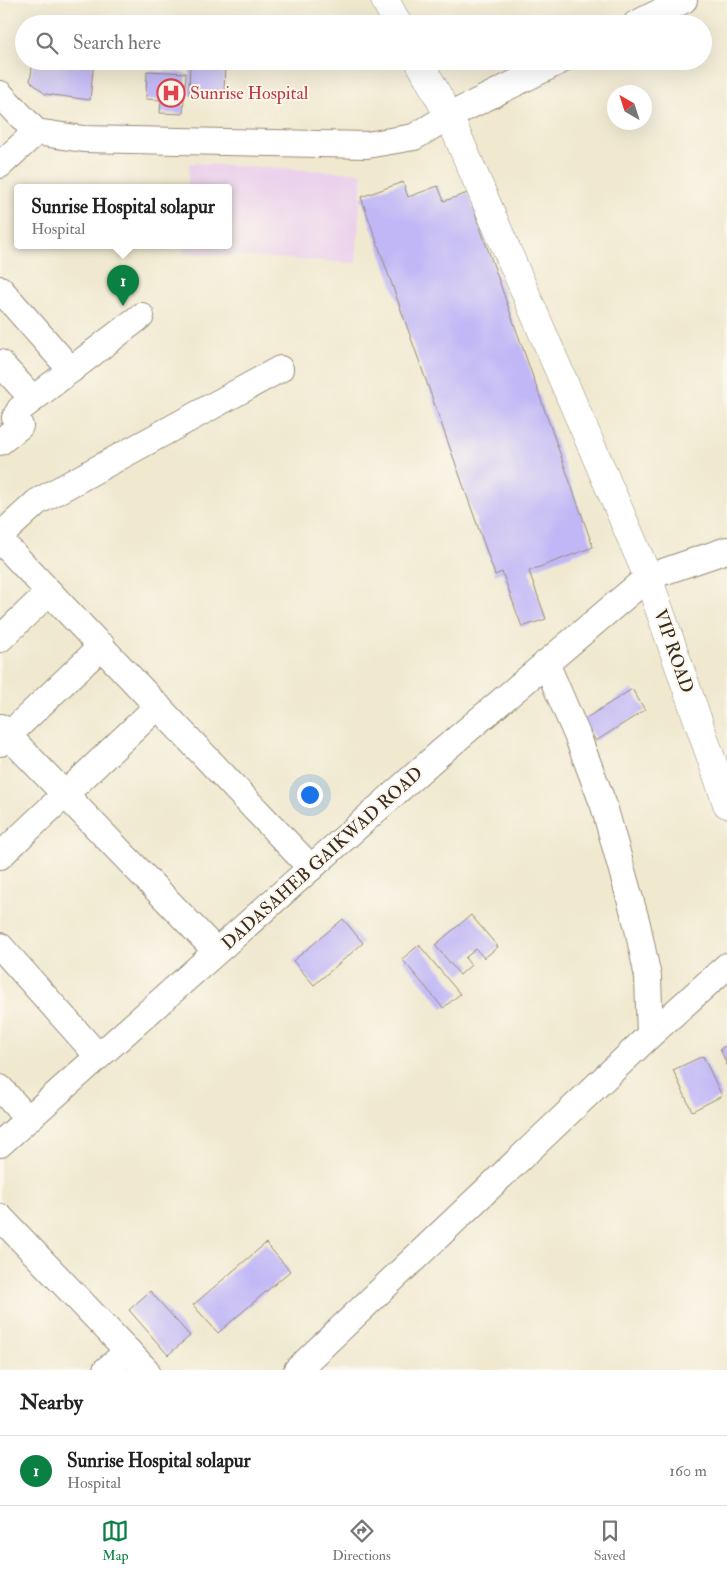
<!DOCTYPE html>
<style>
body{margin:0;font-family:"IM FELL Double Pica",serif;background:#f2f2f2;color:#222}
.compass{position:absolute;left:607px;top:85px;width:45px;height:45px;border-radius:50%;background:#fff;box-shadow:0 5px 20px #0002;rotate:321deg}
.you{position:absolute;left:309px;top:794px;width:18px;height:18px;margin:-12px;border:4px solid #fff;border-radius:50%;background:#1a73e8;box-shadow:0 0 0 8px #1a73e833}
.badge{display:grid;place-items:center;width:32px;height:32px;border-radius:50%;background:#0b8043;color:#fff;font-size:16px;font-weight:700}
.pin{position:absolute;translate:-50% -41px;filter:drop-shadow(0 1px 2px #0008)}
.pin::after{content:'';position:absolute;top:26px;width:18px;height:15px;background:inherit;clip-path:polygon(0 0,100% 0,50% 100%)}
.popup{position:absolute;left:14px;top:184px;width:218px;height:65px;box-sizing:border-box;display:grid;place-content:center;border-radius:5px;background:#fff;filter:drop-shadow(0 1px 4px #0005);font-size:16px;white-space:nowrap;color:#767676}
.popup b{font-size:19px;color:#222}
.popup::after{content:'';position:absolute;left:50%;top:100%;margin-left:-10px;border:10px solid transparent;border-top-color:#fff}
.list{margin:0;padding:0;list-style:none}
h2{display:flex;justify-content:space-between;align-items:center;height:65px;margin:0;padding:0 20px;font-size:21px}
h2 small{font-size:16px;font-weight:400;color:#767676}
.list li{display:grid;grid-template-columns:32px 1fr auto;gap:15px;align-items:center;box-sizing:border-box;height:70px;padding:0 20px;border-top:1px solid #e0e0e0}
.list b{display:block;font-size:19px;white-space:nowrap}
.list p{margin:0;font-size:16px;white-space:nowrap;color:#767676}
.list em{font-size:16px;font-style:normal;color:#767676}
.icon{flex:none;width:28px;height:28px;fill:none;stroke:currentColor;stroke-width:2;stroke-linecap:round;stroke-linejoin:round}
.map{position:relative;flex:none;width:727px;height:1370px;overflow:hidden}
.search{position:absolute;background:#fff;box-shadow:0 5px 20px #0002;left:15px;right:15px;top:15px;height:55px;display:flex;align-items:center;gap:12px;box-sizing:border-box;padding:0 18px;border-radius:28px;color:#767676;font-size:19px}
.sheet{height:135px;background:#fff}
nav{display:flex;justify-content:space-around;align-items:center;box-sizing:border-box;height:70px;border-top:1px solid #e0e0e0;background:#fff;font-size:14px;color:#767676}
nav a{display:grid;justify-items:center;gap:2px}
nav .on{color:#0b8043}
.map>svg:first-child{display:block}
</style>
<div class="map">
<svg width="727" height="1370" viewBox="0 0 727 1370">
<rect width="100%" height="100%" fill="#fbf7ec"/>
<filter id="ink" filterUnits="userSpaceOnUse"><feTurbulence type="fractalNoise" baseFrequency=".02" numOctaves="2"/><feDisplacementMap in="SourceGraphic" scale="10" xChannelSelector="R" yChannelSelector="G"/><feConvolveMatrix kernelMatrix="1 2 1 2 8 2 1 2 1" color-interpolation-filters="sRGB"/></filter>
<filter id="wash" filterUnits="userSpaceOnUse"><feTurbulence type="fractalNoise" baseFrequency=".0096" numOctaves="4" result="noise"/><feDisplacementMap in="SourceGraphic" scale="20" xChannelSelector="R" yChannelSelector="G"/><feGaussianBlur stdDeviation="1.12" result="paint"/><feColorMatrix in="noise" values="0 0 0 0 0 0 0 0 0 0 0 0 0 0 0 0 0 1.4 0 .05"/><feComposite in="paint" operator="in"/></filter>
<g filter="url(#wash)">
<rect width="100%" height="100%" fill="#f0e9d0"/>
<polygon fill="#ebd1ec" points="189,163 362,173 356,263 184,253 184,245 228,245 228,187 188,187"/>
<g id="blocks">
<g fill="#c1b7f6">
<polygon points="40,61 94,61 90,100 45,94 30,81 32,68"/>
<polygon points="190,61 225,61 224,96 189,95"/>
<polygon points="147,71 186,73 183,114 160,113 161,100 146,99"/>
<polygon points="403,182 408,197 438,186 444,201 468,193 593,547 529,571 546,619 522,627 502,572 495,575 361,197"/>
<polygon points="632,689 645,710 596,741 583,720"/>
<polygon points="471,915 498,947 484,958 476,949 465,958 471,965 460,975 435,945"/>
<polygon points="343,919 363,943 314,985 293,961"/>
<polygon points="419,945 460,994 443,1008 402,959"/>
<polygon points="727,1045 727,1065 720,1049"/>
<polygon points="703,1056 722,1096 692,1111 673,1070"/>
<polygon points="266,1243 290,1271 218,1333 193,1305"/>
<polygon points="150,1291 190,1336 168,1355 129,1310"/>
</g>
</g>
</g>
<g filter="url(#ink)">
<use href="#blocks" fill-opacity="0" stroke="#968a77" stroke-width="1"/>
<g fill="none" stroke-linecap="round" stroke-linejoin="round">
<g stroke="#968a77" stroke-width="28">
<g id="minor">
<polyline points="636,24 684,0"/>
<polyline points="0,94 36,132 83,139 367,145 414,137 449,116 560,61"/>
<polyline points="0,165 36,132"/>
<polyline points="0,289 71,370"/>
<polyline points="0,363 33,399"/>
<polyline points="0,442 20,426 15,418 20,409 141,316"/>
<polyline points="0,536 37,502 280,369"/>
<polyline points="0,540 311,868"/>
<polyline points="0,639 49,592"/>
<polyline points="546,663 577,735 604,806 637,924 648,977 650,1035"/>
<polyline points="0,727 216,951"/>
<polyline points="0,743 102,646"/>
<polyline points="0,856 158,706"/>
<polyline points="0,946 98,1056"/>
<polyline points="0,1088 28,1119"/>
<polyline points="0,1144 439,754 648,577 727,550"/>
<polyline points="0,1217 146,1370"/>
<polyline points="106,1370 128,1351"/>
<polyline points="297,1370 650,1035 727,966"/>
</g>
</g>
<g stroke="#968a77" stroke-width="29">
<g id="major">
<polyline points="385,0 398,24"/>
<polyline points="419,61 449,116 648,577 727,804"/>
</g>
</g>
<use href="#minor" stroke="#fff" stroke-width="26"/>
<use href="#major" stroke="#fff" stroke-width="28"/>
</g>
</g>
<defs>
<g id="hospital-ring" transform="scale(1.4375)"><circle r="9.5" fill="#fbf7ec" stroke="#e0444e" stroke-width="1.5"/><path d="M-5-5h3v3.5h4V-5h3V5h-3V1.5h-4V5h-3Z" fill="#e0444e"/></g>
</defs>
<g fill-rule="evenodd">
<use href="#hospital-ring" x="171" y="93"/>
</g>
<g text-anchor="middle" stroke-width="4" stroke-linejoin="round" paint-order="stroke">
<g font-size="18" fill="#be3a42" stroke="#fbf7ec" text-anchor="start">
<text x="190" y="99">Sunrise Hospital</text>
</g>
<g font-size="18" fill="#3b2a1e" stroke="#fbf7ec">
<text transform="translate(674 651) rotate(71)" y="6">VIP ROAD</text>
<text transform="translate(322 858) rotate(-42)" y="6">DADASAHEB GAIKWAD ROAD</text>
</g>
</g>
</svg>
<svg class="compass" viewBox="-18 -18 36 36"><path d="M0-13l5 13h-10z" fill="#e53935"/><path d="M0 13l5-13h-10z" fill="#767676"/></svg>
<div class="you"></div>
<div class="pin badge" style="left:123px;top:306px">1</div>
<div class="popup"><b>Sunrise Hospital solapur</b>Hospital</div>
<div class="search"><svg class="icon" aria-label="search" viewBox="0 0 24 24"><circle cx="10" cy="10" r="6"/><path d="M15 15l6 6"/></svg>Search here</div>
</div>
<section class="sheet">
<h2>Nearby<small></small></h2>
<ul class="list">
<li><span class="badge">1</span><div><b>Sunrise Hospital solapur</b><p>Hospital</p></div><em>160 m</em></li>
</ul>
</section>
<nav>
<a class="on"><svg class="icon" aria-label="map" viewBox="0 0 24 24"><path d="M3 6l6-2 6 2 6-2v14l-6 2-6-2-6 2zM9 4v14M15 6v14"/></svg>Map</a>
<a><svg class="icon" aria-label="directions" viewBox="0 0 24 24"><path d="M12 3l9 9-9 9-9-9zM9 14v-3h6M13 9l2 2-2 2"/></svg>Directions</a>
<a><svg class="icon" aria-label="saved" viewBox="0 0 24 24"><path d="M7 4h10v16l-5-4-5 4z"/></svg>Saved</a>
</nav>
